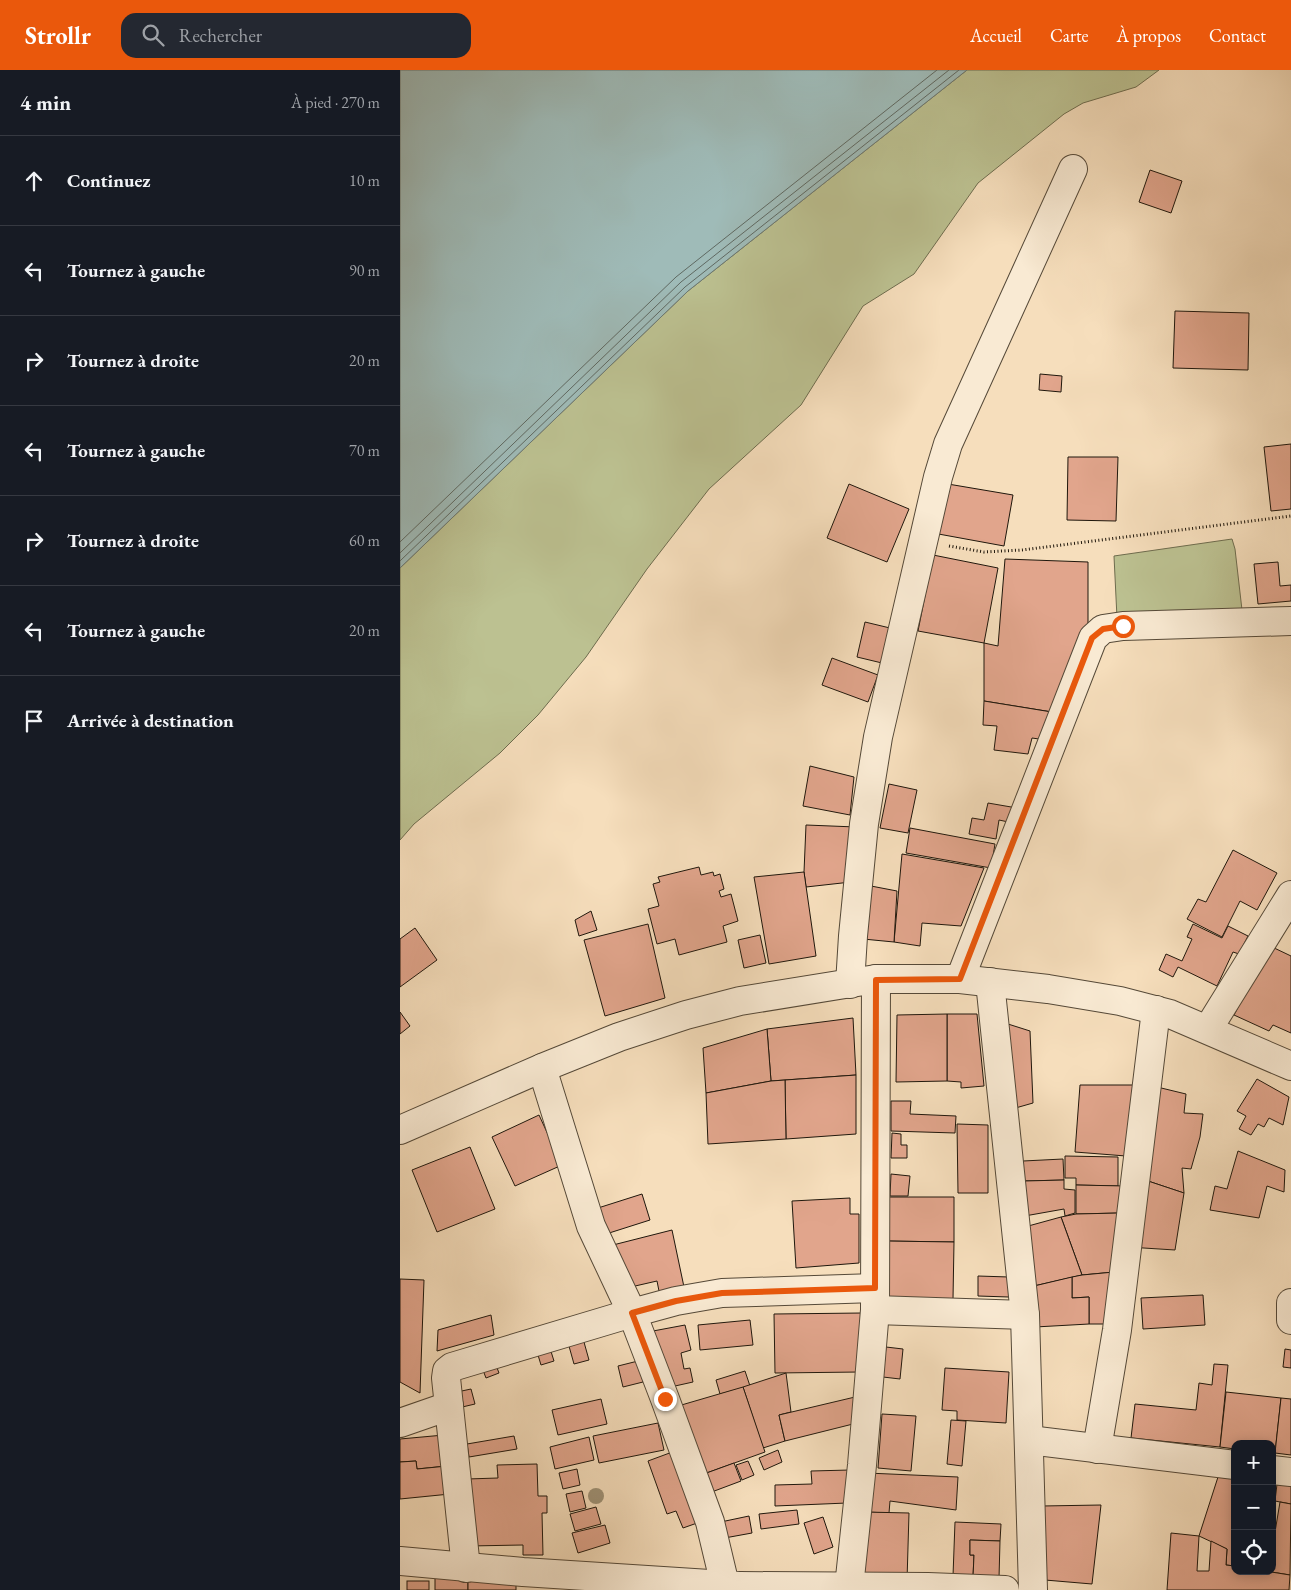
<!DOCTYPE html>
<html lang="fr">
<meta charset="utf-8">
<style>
body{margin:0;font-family:"EB Garamond",serif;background:#242831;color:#f1f3f6}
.controls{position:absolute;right:15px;bottom:15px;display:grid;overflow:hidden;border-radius:10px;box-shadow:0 2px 12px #0003}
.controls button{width:45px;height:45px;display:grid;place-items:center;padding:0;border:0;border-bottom:1px solid #363941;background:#171b24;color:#f1f3f6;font:25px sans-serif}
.stop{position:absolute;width:15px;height:15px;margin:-11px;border:4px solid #ea580c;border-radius:50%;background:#fff}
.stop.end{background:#ea580c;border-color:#fff;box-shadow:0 1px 5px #0008}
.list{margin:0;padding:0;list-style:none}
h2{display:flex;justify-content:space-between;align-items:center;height:65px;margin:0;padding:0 20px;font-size:21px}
h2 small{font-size:16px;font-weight:400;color:#9ea1a6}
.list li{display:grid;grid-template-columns:32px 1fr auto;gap:15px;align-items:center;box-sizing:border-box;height:90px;padding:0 20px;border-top:1px solid #363941}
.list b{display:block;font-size:19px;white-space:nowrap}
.list em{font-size:16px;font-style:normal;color:#9ea1a6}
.icon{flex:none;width:28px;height:28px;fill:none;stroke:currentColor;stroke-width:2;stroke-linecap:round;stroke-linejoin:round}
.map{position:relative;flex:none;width:891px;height:1520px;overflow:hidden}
header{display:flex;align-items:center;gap:30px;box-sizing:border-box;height:70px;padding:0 25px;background:#ea580c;color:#fff}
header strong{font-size:24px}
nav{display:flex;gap:28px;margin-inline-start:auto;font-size:18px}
.search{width:350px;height:45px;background:#242831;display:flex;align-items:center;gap:12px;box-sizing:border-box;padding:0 18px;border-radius:15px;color:#9ea1a6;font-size:19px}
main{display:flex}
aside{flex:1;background:#171b24}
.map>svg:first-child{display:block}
</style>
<header>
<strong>Strollr</strong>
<div class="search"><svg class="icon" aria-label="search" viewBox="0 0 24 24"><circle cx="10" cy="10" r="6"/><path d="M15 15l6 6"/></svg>Rechercher</div>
<nav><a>Accueil</a><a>Carte</a><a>À propos</a><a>Contact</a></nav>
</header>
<main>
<aside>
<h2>4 min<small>À pied · 270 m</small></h2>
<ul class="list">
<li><svg class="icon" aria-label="ahead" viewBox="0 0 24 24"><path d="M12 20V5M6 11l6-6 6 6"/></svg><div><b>Continuez</b></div><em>10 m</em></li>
<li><svg class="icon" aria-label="left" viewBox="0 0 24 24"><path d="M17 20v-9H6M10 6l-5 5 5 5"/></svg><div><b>Tournez à gauche</b></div><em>90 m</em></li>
<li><svg class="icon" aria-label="right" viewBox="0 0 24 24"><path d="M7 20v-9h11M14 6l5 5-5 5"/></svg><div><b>Tournez à droite</b></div><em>20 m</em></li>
<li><svg class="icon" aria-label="left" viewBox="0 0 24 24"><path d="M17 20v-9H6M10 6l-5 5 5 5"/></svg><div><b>Tournez à gauche</b></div><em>70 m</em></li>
<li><svg class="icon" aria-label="right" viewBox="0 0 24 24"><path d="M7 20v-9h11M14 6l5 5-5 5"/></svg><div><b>Tournez à droite</b></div><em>60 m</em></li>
<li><svg class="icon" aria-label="left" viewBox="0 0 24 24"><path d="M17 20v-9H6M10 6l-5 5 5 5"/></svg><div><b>Tournez à gauche</b></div><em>20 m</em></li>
<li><svg class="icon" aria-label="arrive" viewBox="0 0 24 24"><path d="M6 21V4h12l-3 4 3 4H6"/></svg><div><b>Arrivée à destination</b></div></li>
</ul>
</aside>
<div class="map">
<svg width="891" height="1520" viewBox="0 0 891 1520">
<rect width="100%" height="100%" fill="#f6debc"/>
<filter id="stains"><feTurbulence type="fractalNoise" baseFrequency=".004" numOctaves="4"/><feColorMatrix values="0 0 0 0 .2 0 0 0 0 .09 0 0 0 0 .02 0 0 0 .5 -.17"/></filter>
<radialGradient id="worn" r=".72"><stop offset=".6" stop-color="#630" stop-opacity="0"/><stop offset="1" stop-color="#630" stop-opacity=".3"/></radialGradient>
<g fill="#bcc191" stroke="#6e6c4e">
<polygon points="567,0 759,0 736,17 683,33 664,44 578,113 514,204 463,236 401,335 309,419 247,499 186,587 138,645 100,683 14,754 0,770 0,498 288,221"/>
<polygon points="832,469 835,479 842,540 717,548 714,486"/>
</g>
<polygon fill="#9fbbb8" stroke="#6c7973" points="0,0 567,0 288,221 0,498"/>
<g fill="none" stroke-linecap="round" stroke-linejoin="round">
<g stroke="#5f6962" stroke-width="1">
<polyline points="0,472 276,207 537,0"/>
<polyline points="0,483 281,212 549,0"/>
<polyline points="0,491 285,217 559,0"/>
</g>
</g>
<g fill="#e1a58c" stroke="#1f170c">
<polygon points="750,100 782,111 771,143 739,132"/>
<polygon points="775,241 849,243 848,300 773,298"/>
<polygon points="640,304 662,306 661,322 639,320"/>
<polygon points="891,374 891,439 871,441 864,377"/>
<polygon points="668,387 718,387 716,451 667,450"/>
<polygon points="542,413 613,425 604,476 533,463"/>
<polygon points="449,414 509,439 487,492 427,468"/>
<polygon points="533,485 598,498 584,573 518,561"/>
<polygon points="605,489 688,492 688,557 658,643 584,631 584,573 598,576"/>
<polygon points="878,492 880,516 891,515 891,531 858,534 854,494"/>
<polygon points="465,552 490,558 482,593 457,587"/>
<polygon points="432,588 478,605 468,632 422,615"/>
<polygon points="584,631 658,643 646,670 632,668 628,684 594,680 597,656 583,655"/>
<polygon points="410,696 454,707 450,745 403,736"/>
<polygon points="489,714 517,720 508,763 480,758"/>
<polygon points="588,733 617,738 613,753 599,750 596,769 569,764 572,748 584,750"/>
<polygon points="406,755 456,757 451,812 406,817 404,802"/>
<polygon points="510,758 595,774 591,798 506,783"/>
<polygon points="833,780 877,803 857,840 840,831 822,867 787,849 798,829 806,832"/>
<polygon points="502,784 584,798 561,856 522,853 520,876 494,872"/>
<polygon points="299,797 301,805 313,802 314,806 320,804 324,819 319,821 321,827 331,824 338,851 323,856 327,872 279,885 275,869 257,874 248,839 259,836 253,814 260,812 258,807"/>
<polygon points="404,802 416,886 369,894 354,807"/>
<polygon points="471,816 497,821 494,872 463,869"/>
<polygon points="191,841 197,860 179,866 175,850"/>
<polygon points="248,854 265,928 205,946 184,870"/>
<polygon points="793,854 822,868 828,856 848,866 839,884 833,882 817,916 778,897 773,907 759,900 766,884 782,891 792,869 787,867"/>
<polygon points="15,858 37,890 0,917 0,869"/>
<polygon points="360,865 366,893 344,898 338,870"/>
<polygon points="870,876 891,886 891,963 873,955 869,961 834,945"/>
<polygon points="0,942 10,956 0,964"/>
<polygon points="547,944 577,944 584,1016 561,1018 561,1012 547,1011"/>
<polygon points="547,944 547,1011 496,1012 497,945"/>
<polygon points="453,948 456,1005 371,1011 367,959"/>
<polygon points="608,954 630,961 633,1033 612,1039"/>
<polygon points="367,959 371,1011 306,1023 303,978"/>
<polygon points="456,1005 456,1064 386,1069 385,1010"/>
<polygon points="857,1009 889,1027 883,1055 869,1048 864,1057 858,1054 851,1065 839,1059 846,1046 837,1041"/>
<polygon points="385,1010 386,1069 308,1074 306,1023 371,1011"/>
<polygon points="680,1015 735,1015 726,1086 675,1082"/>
<polygon points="753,1016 786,1024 784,1043 803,1044 800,1067 791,1099 782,1098 784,1123 739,1108"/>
<polygon points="491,1031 511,1031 510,1044 556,1046 555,1063 491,1061"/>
<polygon points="139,1045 162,1095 115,1116 92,1067"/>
<polygon points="557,1054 588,1055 588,1123 558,1123"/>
<polygon points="492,1063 501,1064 501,1075 507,1075 507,1088 491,1088"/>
<polygon points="70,1077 95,1139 37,1162 12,1100"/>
<polygon points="838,1081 885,1100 884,1122 867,1116 859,1148 810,1140 815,1116 827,1119"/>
<polygon points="665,1086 718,1087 718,1116 676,1115 676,1108 665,1108"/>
<polygon points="663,1089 664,1110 624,1111 623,1091"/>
<polygon points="491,1104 510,1106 508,1126 490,1126"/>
<polygon points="739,1108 784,1123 775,1180 728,1177"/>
<polygon points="664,1110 664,1119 675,1120 675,1143 665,1146 664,1139 619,1147 624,1111"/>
<polygon points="676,1115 725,1116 719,1143 676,1144"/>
<polygon points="242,1124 250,1150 206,1164 198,1138"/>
<polygon points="487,1127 554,1127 554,1172 486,1171"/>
<polygon points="450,1128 450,1144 459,1144 459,1193 396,1198 392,1131"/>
<polygon points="719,1143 714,1202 682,1205 661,1147 676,1144"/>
<polygon points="661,1147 682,1205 634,1216 621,1158"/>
<polygon points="272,1160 284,1217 259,1221 257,1211 222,1219 209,1176"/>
<polygon points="486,1171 554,1172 553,1229 485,1228"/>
<polygon points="714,1202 706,1254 689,1254 689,1227 672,1228 672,1207 682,1205"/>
<polygon points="578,1206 609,1207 609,1227 578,1226"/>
<polygon points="672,1207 672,1228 689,1227 689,1254 635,1257 634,1216"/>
<polygon points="0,1209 24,1210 20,1323 0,1312"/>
<polygon points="803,1225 805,1255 743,1259 741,1228"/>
<polygon points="462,1243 460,1302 375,1303 374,1244"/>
<polygon points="91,1245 94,1265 37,1281 38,1260"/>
<polygon points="350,1250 353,1275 300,1280 298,1255"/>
<polygon points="285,1255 291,1280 281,1283 284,1299 290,1298 293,1312 266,1318 253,1261"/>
<polygon points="182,1265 189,1290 174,1294 167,1269"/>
<polygon points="148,1272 154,1291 141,1295 135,1275"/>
<polygon points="486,1277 503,1279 500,1309 483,1307"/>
<polygon points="885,1279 891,1280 891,1298 883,1297"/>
<polygon points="94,1290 99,1303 86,1308 81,1295"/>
<polygon points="238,1291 243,1312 223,1317 218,1296"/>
<polygon points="814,1294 828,1295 820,1377 731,1368 735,1334 796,1340 799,1313 812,1315"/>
<polygon points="545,1298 609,1302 606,1353 557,1350 557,1341 542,1340"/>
<polygon points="345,1301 350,1316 320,1324 316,1310"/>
<polygon points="386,1303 391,1342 379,1345 385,1371 363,1378 343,1317"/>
<polygon points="343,1317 365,1382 301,1405 278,1336"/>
<polygon points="71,1319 75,1334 58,1338 57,1322"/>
<polygon points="826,1322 881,1328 875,1383 872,1382 872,1374 835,1374 835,1379 820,1377"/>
<polygon points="455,1327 453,1354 385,1371 379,1345"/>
<polygon points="881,1328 891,1329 891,1385 875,1383"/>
<polygon points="201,1329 207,1354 158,1365 152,1340"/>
<polygon points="482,1344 516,1346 511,1401 478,1398"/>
<polygon points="551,1350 566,1351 562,1396 547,1394"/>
<polygon points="258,1353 264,1380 199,1393 193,1366"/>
<polygon points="44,1365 47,1396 17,1399 16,1391 0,1392 0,1369"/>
<polygon points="114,1366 117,1379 69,1387 67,1374"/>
<polygon points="189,1367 194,1390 155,1399 150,1377"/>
<polygon points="378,1380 382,1392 364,1400 359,1388"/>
<polygon points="275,1381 300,1452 283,1458 276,1441 267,1444 248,1391"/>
<polygon points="16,1391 17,1399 47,1396 50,1424 0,1429 0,1392"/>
<polygon points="348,1391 354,1405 342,1410 336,1395"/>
<polygon points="334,1393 341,1411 309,1423 301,1405"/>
<polygon points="137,1394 138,1426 147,1426 147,1443 142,1443 143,1485 123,1485 123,1475 69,1476 67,1409 98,1408 97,1395"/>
<polygon points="177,1399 180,1415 163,1419 159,1403"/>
<polygon points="450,1400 447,1433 375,1436 375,1415 412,1414 411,1401"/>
<polygon points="467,1403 558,1407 556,1440 490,1431 489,1443 465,1442"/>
<polygon points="818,1407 835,1409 835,1496 826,1495 827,1479 799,1466"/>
<polygon points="877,1414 891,1416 891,1434 875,1431"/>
<polygon points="182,1421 186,1438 170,1442 166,1424"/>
<polygon points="880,1432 891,1434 890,1505 865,1501 872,1501 872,1462 875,1462"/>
<polygon points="701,1435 692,1514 645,1510 642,1436"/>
<polygon points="196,1437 201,1454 175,1461 170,1444"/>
<polygon points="397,1440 399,1454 361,1459 359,1444"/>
<polygon points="465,1442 509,1443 507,1511 460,1511"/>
<polygon points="349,1446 352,1463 319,1469 316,1453"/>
<polygon points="423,1447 433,1477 414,1484 404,1453"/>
<polygon points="555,1452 601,1454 600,1471 570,1470 570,1485 574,1485 573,1507 553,1506"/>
<polygon points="205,1455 210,1473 178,1483 172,1463"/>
<polygon points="771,1463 799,1466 797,1501 809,1501 811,1471 827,1479 826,1495 835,1496 835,1501 865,1501 890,1505 889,1520 767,1520"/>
<polygon points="570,1470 600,1471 599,1508 573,1507 574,1485 570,1485"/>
<polygon points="35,1506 68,1508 68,1520 35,1520"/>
<polygon points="68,1508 116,1509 116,1520 68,1520"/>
<rect x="7" y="1511" width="22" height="9"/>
</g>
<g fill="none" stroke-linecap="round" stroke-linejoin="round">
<g stroke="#554938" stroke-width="30">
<g id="street">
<polyline points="560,909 693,568 703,559 723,556 891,551"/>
<polyline points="590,912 625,1245 633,1520"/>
<polyline points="450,914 453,866 464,754 478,667 538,407 548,374 673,99"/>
<polyline points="808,959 891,825"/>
<polyline points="142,998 191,1156 232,1243 265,1329 310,1452 325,1515 339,1516 339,1520"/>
<polyline points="0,1060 142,998 219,967 286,945 340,931 476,909 560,909 648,919 720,931 770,944 891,996"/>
<polyline points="891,1233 891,1250"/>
<polyline points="475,1240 625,1245"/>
<polyline points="0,1353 49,1336"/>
<polyline points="629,1370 835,1395"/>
<polyline points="697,1379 717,1260 756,940"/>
<polyline points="872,1400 891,1402"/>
<polyline points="0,1491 123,1502 325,1515"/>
<polyline points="66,1498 46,1308 47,1301 52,1297 232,1243 276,1231 322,1223 475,1218"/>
<polyline points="339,1516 528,1517 605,1520"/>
<polyline points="449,1517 462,1395 475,1240 476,909"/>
</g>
</g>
<polyline stroke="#1f170c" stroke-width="3" stroke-dasharray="1 2.5" stroke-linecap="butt" points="549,476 584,482 622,480 891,446"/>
<use href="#street" stroke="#f9ead3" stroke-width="28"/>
</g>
<circle fill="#9e9175" cx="196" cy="1426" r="8"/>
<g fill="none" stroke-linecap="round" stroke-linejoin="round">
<polyline stroke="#ea580c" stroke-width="6" points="265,1329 232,1243 276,1231 322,1223 475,1218 476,910 560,909 692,568 703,559 723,556"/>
</g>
<rect width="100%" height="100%" filter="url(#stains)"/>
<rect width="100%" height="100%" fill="url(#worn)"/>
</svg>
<div class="controls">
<button>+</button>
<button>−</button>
<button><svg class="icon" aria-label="locate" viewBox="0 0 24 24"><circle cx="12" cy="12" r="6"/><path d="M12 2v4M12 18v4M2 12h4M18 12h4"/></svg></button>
</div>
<div class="stop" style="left:723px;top:556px"></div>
<div class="stop end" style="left:265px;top:1329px"></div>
</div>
</main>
